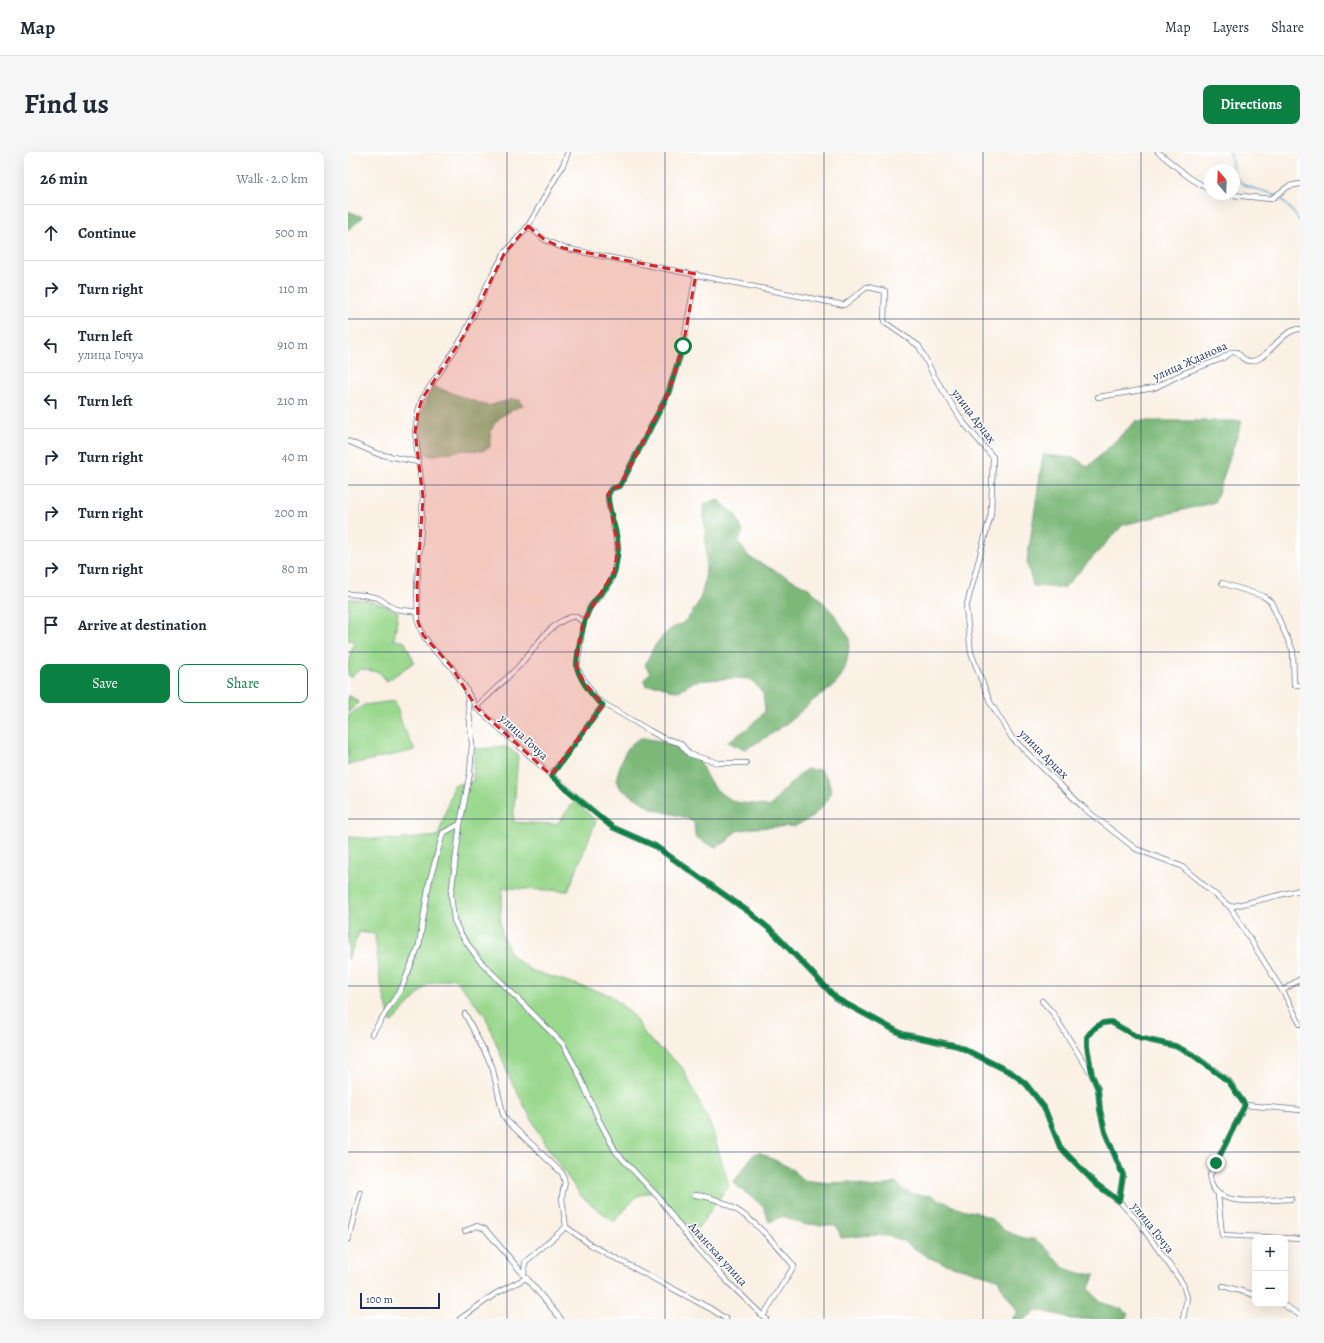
<!DOCTYPE html>
<meta charset="utf-8">
<style>
body{margin:0;font-family:Alegreya,serif;background:#f6f6f7;color:#1f2937}
.controls{position:absolute;right:12px;bottom:12px;display:grid;overflow:hidden;border-radius:8px;box-shadow:0 4px 16px #0002}
.controls button{width:36px;height:36px;display:grid;place-items:center;padding:0;border:0;border-bottom:1px solid #e0e1e3;background:#fff;color:#1f2937;font:20px sans-serif}
.compass{position:absolute;left:856px;top:12px;width:36px;height:36px;border-radius:50%;background:#fff;box-shadow:0 4px 16px #0002;rotate:341deg}
.scale{position:absolute;left:12px;bottom:10px;width:80px;box-sizing:border-box;padding-left:4px;border:2px solid #1b2f5e;border-top:0;font-size:11px;line-height:14px;white-space:nowrap;color:#1b2f5e;-webkit-text-stroke:3px #fff;paint-order:stroke}
.stop{position:absolute;width:12px;height:12px;margin:-9px;border:3px solid #0b8043;border-radius:50%;background:#fff}
.stop.end{background:#0b8043;border-color:#fff;box-shadow:0 1px 4px #0008}
.list{margin:0;padding:0;list-style:none}
h2{display:flex;justify-content:space-between;align-items:center;height:52px;margin:0;padding:0 16px;font-size:17px}
h2 small{font-size:13px;font-weight:400;color:#747a83}
.list li{display:grid;grid-template-columns:26px 1fr auto;gap:12px;align-items:center;box-sizing:border-box;height:56px;padding:0 16px;border-top:1px solid #e0e1e3}
.list b{display:block;font-size:15px;white-space:nowrap}
.list p{margin:0;font-size:13px;white-space:nowrap;color:#747a83}
.list em{font-size:13px;font-style:normal;color:#747a83}
.actions{display:flex;gap:8px;padding:12px 16px}
.actions a{flex:1;padding:9px 0;border:1px solid #0b8043;border-radius:8px;text-align:center;font-size:14px;color:#0b8043}
.actions .main{background:#0b8043;color:#fff}
.icon{flex:none;width:22px;height:22px;fill:none;stroke:currentColor;stroke-width:2;stroke-linecap:round;stroke-linejoin:round}
.map{position:relative;flex:none;width:952px;height:1167px;overflow:hidden;border-radius:8px}
header{display:flex;align-items:center;gap:24px;box-sizing:border-box;height:56px;padding:0 20px;background:#fff;border-bottom:1px solid #e0e1e3}
header strong{font-size:19px}
nav{display:flex;gap:22px;margin-inline-start:auto;font-size:14px}
.intro{display:flex;align-items:center;justify-content:space-between;box-sizing:border-box;height:96px;padding:0 24px}
h1{margin:0;font-size:28px}
.button{padding:10px 18px;border-radius:8px;background:#0b8043;color:#fff;font-size:14px;font-weight:700}
main{display:flex;gap:24px;padding:0 24px}
aside{flex:1;background:#fff;border-radius:8px;box-shadow:0 4px 16px #0002}
.map>svg:first-child{display:block}
</style>
<header>
<strong>Map</strong>
<nav><a>Map</a><a>Layers</a><a>Share</a></nav>
</header>
<div class="intro"><h1>Find us</h1><a class="button">Directions</a></div>
<main>
<aside>
<h2>26 min<small>Walk · 2.0 km</small></h2>
<ul class="list">
<li><svg class="icon" aria-label="ahead" viewBox="0 0 24 24"><path d="M12 20V5M6 11l6-6 6 6"/></svg><div><b>Continue</b></div><em>500 m</em></li>
<li><svg class="icon" aria-label="right" viewBox="0 0 24 24"><path d="M7 20v-9h11M14 6l5 5-5 5"/></svg><div><b>Turn right</b></div><em>110 m</em></li>
<li><svg class="icon" aria-label="left" viewBox="0 0 24 24"><path d="M17 20v-9H6M10 6l-5 5 5 5"/></svg><div><b>Turn left</b><p>улица Гочуа</p></div><em>910 m</em></li>
<li><svg class="icon" aria-label="left" viewBox="0 0 24 24"><path d="M17 20v-9H6M10 6l-5 5 5 5"/></svg><div><b>Turn left</b></div><em>210 m</em></li>
<li><svg class="icon" aria-label="right" viewBox="0 0 24 24"><path d="M7 20v-9h11M14 6l5 5-5 5"/></svg><div><b>Turn right</b></div><em>40 m</em></li>
<li><svg class="icon" aria-label="right" viewBox="0 0 24 24"><path d="M7 20v-9h11M14 6l5 5-5 5"/></svg><div><b>Turn right</b></div><em>200 m</em></li>
<li><svg class="icon" aria-label="right" viewBox="0 0 24 24"><path d="M7 20v-9h11M14 6l5 5-5 5"/></svg><div><b>Turn right</b></div><em>80 m</em></li>
<li><svg class="icon" aria-label="arrive" viewBox="0 0 24 24"><path d="M6 21V4h12l-3 4 3 4H6"/></svg><div><b>Arrive at destination</b></div></li>
</ul>
<div class="actions"><a class="main">Save</a><a>Share</a></div>
</aside>
<div class="map">
<svg width="952" height="1167" viewBox="0 0 952 1167">
<rect width="100%" height="100%" fill="#fff"/>
<filter id="ink" filterUnits="userSpaceOnUse"><feTurbulence type="fractalNoise" baseFrequency=".025" numOctaves="2"/><feDisplacementMap in="SourceGraphic" scale="8" xChannelSelector="R" yChannelSelector="G"/><feConvolveMatrix kernelMatrix="1 2 1 2 8 2 1 2 1" color-interpolation-filters="sRGB"/></filter>
<filter id="wash" filterUnits="userSpaceOnUse"><feTurbulence type="fractalNoise" baseFrequency=".012" numOctaves="4" result="noise"/><feDisplacementMap in="SourceGraphic" scale="16" xChannelSelector="R" yChannelSelector="G"/><feGaussianBlur stdDeviation="0.9" result="paint"/><feColorMatrix in="noise" values="0 0 0 0 0 0 0 0 0 0 0 0 0 0 0 0 0 1.4 0 .05"/><feComposite in="paint" operator="in"/></filter>
<g filter="url(#wash)">
<rect width="100%" height="100%" fill="#faf0e3"/>
<g fill="#9ad88d" stroke="#5a8476">
<path d="M 0,447 C 19,447 33,451 50,460 L 46,488 L 57,490 L 66,510 L 39,529 L 31,520 L 12,517 L 3,525 L 0,524 L 0,513 L 6,489 L 0,488 Z"/>
<polygon points="0,543 11,550 0,561"/>
<polygon points="47,549 55,575 67,598 0,613 0,564 16,553"/>
<polygon points="159,595 170,603 165,670 209,672 227,649 248,669 220,739 155,736 152,768 154,783 163,803 182,818 262,843 284,862 299,885 334,915 363,974 381,1033 350,1076 333,1069 308,1038 289,1044 266,1070 233,1044 197,992 162,927 137,863 106,826 80,832 43,871 32,828 27,782 11,780 0,808 0,685 48,688 90,684 106,633 125,629 126,597"/>
</g>
<g fill="#7bb878" stroke="#4b746b">
<polygon points="0,59 15,65 0,78"/>
<path d="M 87,235 L 140,254 L 165,247 L 172,248 L 175,253 C 154,263 140,268 142,295 L 134,299 L 116,298 L 82,304 L 73,299 C 71,274 69,255 87,235 Z"/>
<polygon points="788,269 894,269 867,350 775,373 716,436 685,434 679,410 695,303 727,306 740,315"/>
<path d="M 370,348 L 387,362 L 395,380 L 390,390 L 401,405 L 462,437 L 486,462 L 502,487 C 500,497 500,511 495,520 C 489,536 474,541 462,551 C 442,570 422,585 397,597 L 379,590 L 399,577 L 417,559 L 415,541 L 403,527 L 386,526 L 347,529 L 330,539 L 322,538 L 311,533 L 299,534 L 295,529 L 302,521 L 297,513 C 303,499 311,485 324,476 C 329,474 334,472 338,468 C 367,439 357,391 355,353 Z"/>
<path d="M 295,586 C 306,588 316,589 326,594 C 335,599 342,605 352,608 C 357,628 373,648 394,651 C 405,652 411,652 422,655 L 435,639 L 458,617 L 472,618 L 480,627 L 483,639 L 480,648 L 463,666 L 447,674 L 405,676 L 388,679 L 379,689 L 369,695 L 357,691 L 347,684 L 346,670 L 336,665 L 305,657 L 273,637 L 268,627 C 274,610 275,592 295,586 Z"/>
<path d="M 411,1000 L 444,1017 L 455,1028 L 482,1031 L 503,1030 L 524,1036 L 549,1031 L 555,1038 L 564,1042 L 584,1044 L 609,1056 L 627,1060 L 642,1066 L 657,1079 L 678,1087 L 685,1087 L 694,1092 L 716,1116 L 735,1122 L 747,1122 L 741,1136 C 755,1160 765,1148 780,1162 L 777,1167 L 722,1167 L 716,1164 L 689,1158 L 677,1167 L 663,1167 L 670,1161 C 665,1149 654,1140 651,1128 C 629,1119 604,1116 582,1106 C 572,1101 563,1093 553,1088 C 537,1080 511,1084 493,1086 L 489,1074 L 455,1072 L 435,1064 L 421,1070 L 416,1056 L 411,1051 L 385,1031 L 405,1003 Z"/>
</g>
<g fill="none" stroke-linecap="round" stroke-linejoin="round">
<g stroke="#5aa7d3" stroke-width="1.5">
<polyline points="882,0 885,18"/>
<path d="M 886,20 C 893,40 915,35 931,45 C 939,51 946,62 952,69"/>
</g>
</g>
</g>
<g filter="url(#ink)">
<g fill="none" stroke-linecap="round" stroke-linejoin="round">
<g stroke="#69738d" stroke-width="6">
<g id="street">
<polyline points="220,0 215,13 180,74 156,102 141,129 115,185 74,247 70,260 67,280 75,345 69,434 70,470 75,483 86,498 103,514 119,538 124,592 122,621 112,672 103,743 106,768 112,781 131,808 215,892 230,920 251,968 268,1000 312,1047 344,1091 380,1130 418,1167"/>
<polyline points="810,0 842,26 862,38"/>
<polyline points="875,42 923,47 941,34 952,32"/>
<polyline points="180,74 197,88 215,96 496,153 519,135 537,139 536,170 571,194 586,224 615,270 645,305 643,362 618,456 623,501 642,550 664,586 738,658 788,697 833,714 882,755 937,843 952,872"/>
<path d="M 750,245 L 806,236 L 836,221 L 873,207 L 884,200 L 889,200 C 892,203 894,207 898,208 C 916,216 932,177 952,177"/>
<polyline points="0,289 30,302 70,310"/>
<polyline points="874,431 915,444 923,450 945,499 946,533 952,533"/>
<polyline points="0,442 16,443 30,446 47,457 70,460"/>
<polyline points="235,470 243,454 262,431 266,420 270,396 260,349 260,343 263,337 272,334 320,242 335,194 348,122"/>
<polyline points="120,541 128,555 203,623 264,675 307,694 401,760 424,779 489,847 554,882 610,894 664,921 678,932 696,955 712,995 748,1032 771,1049 789,1068 835,1132 839,1146 835,1167"/>
<path d="M 128,555 C 143,541 157,528 171,514 C 187,496 202,469 227,464 L 235,470 L 229,516 L 248,547 L 302,579 L 315,586 L 332,591 L 341,602 L 370,611 L 398,611"/>
<polyline points="203,623 255,553"/>
<polyline points="882,755 952,738"/>
<polyline points="934,839 952,827"/>
<polyline points="694,849 704,860 742,920"/>
<path d="M 117,862 L 144,914 L 155,962 L 159,969 L 214,1021 C 220,1034 214,1035 214,1046 C 215,1056 217,1066 218,1075 L 243,1093 L 363,1157 L 378,1167"/>
<polyline points="24,882 54,835 71,793 81,731 95,681 112,672"/>
<path d="M 897,953 L 862,1023 C 861,1059 919,1047 943,1047"/>
<path d="M 347,1043 C 390,1047 420,1083 446,1114 L 415,1164"/>
<polyline points="870,1043 874,1083 933,1086"/>
<polyline points="771,1049 775,1023 757,980 752,958 750,937 744,923 739,894 739,885 745,877 755,871 763,870 791,886 827,894 845,903 881,929 897,953 952,958"/>
<polyline points="117,1079 129,1074 137,1077 176,1123"/>
<polyline points="937,1086 952,1087"/>
<polyline points="0,1087 12,1041"/>
<polyline points="875,1134 907,1143"/>
<polyline points="934,1152 952,1163"/>
<polyline points="112,1167 147,1142 178,1126"/>
<polyline points="213,1167 176,1123 177,1110 218,1075"/>
</g>
</g>
<use href="#street" stroke="#fff" stroke-width="4.5"/>
</g>
</g>
<g fill="none" stroke-linecap="round" stroke-linejoin="round" filter="url(#ink)">
<path stroke="#0b8043" stroke-width="5" d="M 335,194 L 320,242 L 272,334 L 263,337 L 260,343 C 260,361 271,379 270,397 C 270,404 268,412 267,418 C 263,433 252,441 243,454 C 237,463 227,505 229,516 C 232,529 245,546 255,553 L 203,624 L 264,675 L 307,694 L 401,760 L 424,779 L 489,847 L 554,882 L 610,894 L 664,921 L 678,932 L 696,955 L 712,995 L 748,1032 L 771,1049 L 775,1023 L 757,980 L 752,958 L 750,937 L 744,923 L 739,894 L 739,885 L 745,877 L 755,871 L 763,870 L 791,886 L 827,894 L 845,903 L 881,930 L 897,953 L 868,1011"/>
</g>
<path fill="#d62828" fill-opacity="0.2" stroke="#d62828" stroke-width="3" stroke-dasharray="8 5" stroke-linejoin="round" d="M 180,74 L 197,88 L 215,96 L 348,122 L 335,194 L 320,242 L 272,334 L 263,337 L 260,343 L 270,396 L 266,420 L 235,470 L 229,505 L 229,516 L 236,530 L 255,553 L 203,623 L 128,555 L 103,514 L 75,483 L 70,470 L 69,434 L 75,345 L 67,280 L 70,260 L 74,247 L 115,185 L 156,102 Z"/>
<path fill="none" stroke="#1b2f5e" stroke-width="1" stroke-opacity="0.55" d="M 159,0 L 159,1167M 317,0 L 317,1167M 476,0 L 476,1167M 635,0 L 635,1167M 793,0 L 793,1167M 0,167 L 952,167M 0,333 L 952,333M 0,500 L 952,500M 0,667 L 952,667M 0,834 L 952,834M 0,1000 L 952,1000"/>
<g text-anchor="middle" stroke-width="3" stroke-linejoin="round" paint-order="stroke">
<g font-size="12" fill="#1b2f5e" stroke="#fff">
<text transform="translate(842 209) rotate(-24)" y="4">улица Жданова</text>
<text transform="translate(626 264) rotate(53)" y="4">улица Арцах</text>
<text transform="translate(176 585) rotate(43)" y="4">улица Гочуа</text>
<text transform="translate(696 602) rotate(45)" y="4">улица Арцах</text>
<text transform="translate(805 1076) rotate(52)" y="4">улица Гочуа</text>
<text transform="translate(370 1102) rotate(48)" y="4">Аланская улица</text>
</g>
</g>
</svg>
<div class="controls">
<button>+</button>
<button>−</button>
</div>
<svg class="compass" viewBox="-18 -18 36 36"><path d="M0-13l5 13h-10z" fill="#e53935"/><path d="M0 13l5-13h-10z" fill="#747a83"/></svg>
<div class="scale">100 m</div>
<div class="stop" style="left:335px;top:194px"></div>
<div class="stop end" style="left:868px;top:1011px"></div>
</div>
</main>
